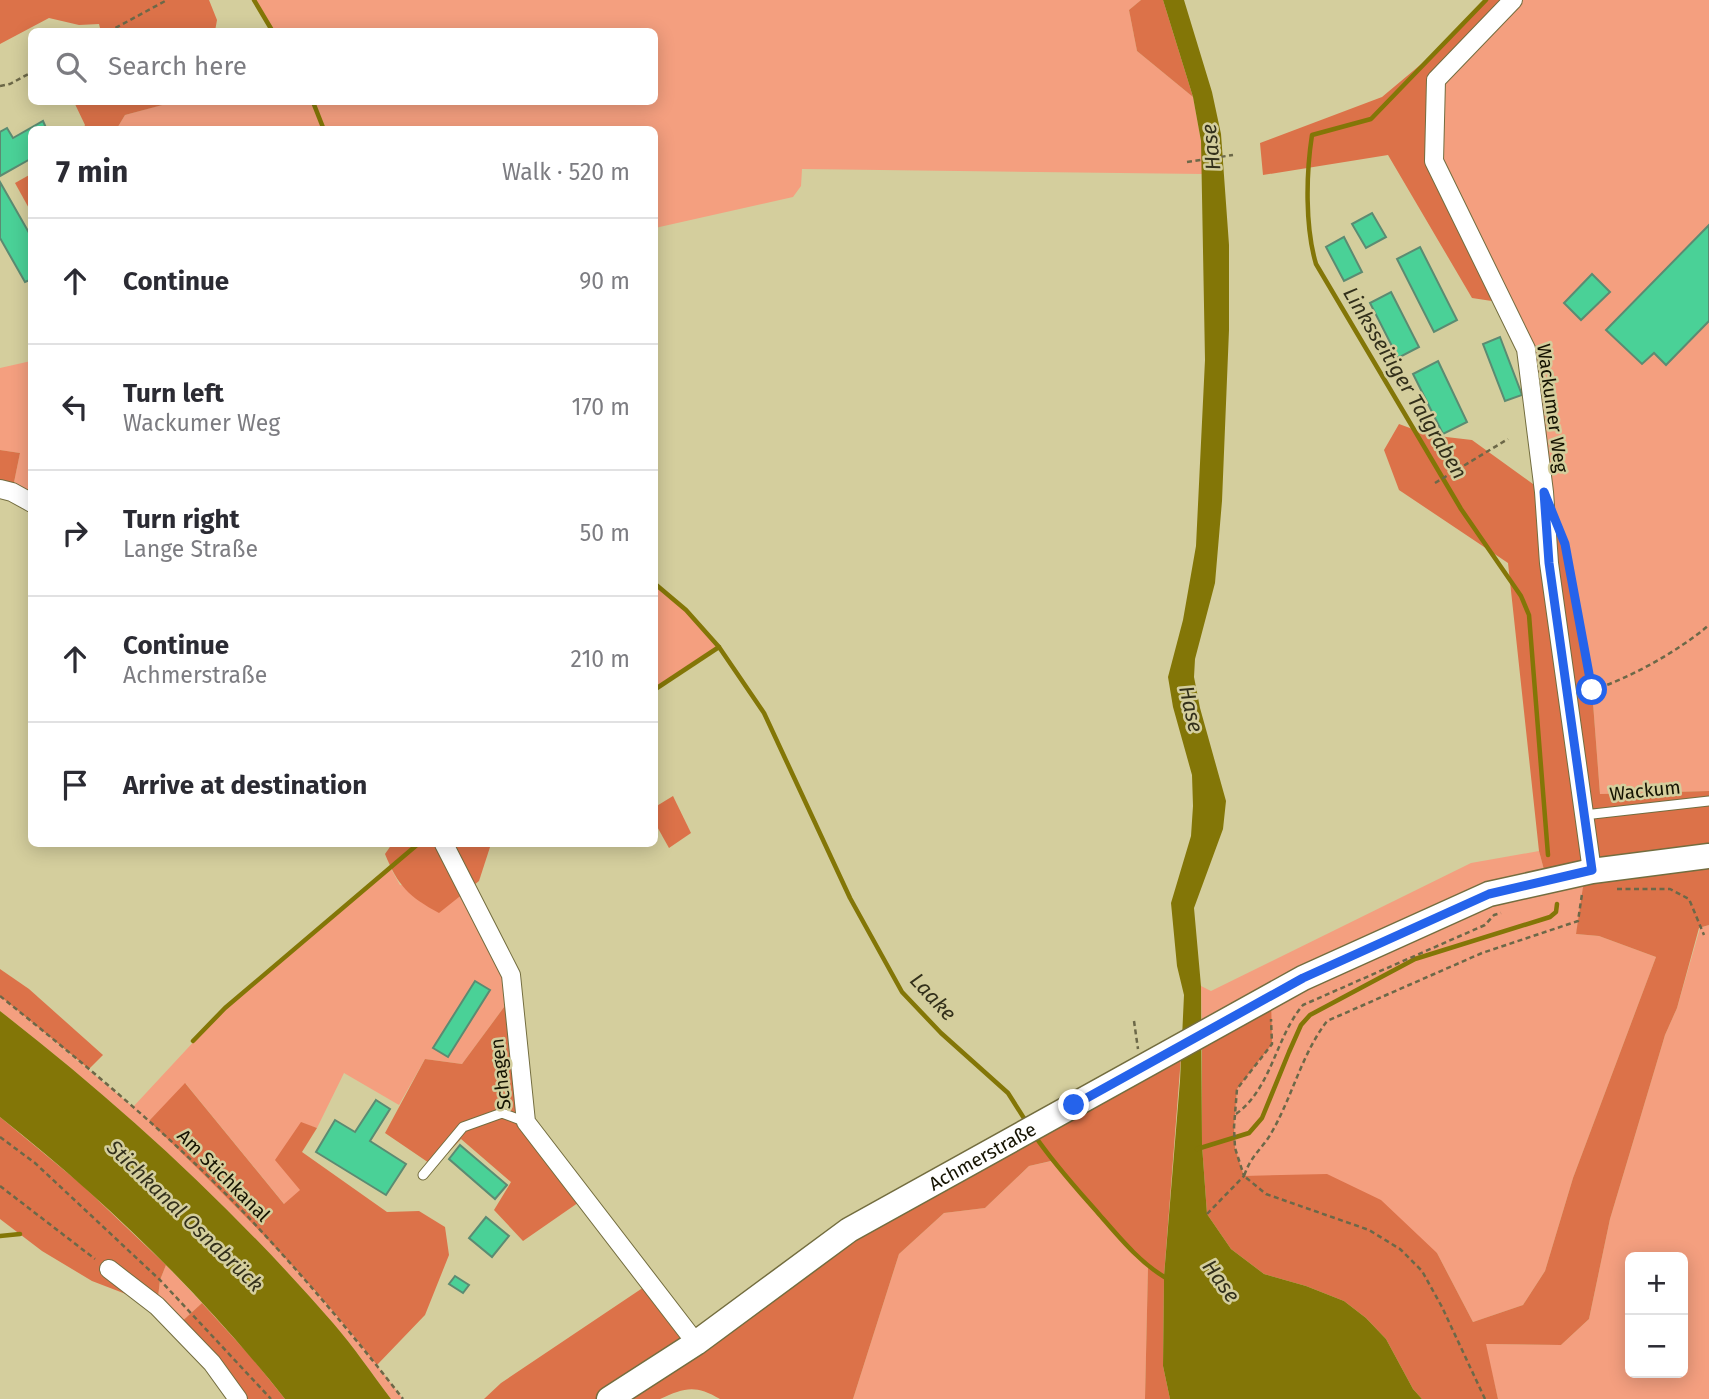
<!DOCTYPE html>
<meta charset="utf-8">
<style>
body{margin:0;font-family:"Fira Sans",sans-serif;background:#f2f2f3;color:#2b2b33}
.controls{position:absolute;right:21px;bottom:21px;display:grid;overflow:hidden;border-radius:10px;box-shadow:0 4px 18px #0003}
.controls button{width:63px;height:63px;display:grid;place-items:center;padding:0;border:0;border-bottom:2px solid #e1e1e2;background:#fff;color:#2b2b33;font:35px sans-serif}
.stop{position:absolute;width:21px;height:21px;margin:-16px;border:5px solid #2563eb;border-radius:50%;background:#fff}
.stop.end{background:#2563eb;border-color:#fff;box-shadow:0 2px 7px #0008}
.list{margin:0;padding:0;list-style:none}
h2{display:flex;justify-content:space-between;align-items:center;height:91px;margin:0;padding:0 28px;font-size:30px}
h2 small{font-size:23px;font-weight:400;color:#7c7c81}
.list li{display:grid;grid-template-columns:46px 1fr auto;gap:21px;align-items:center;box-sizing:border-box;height:126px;padding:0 28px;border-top:2px solid #e1e1e2}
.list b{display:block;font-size:26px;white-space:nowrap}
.list p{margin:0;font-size:23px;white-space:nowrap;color:#7c7c81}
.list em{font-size:23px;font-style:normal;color:#7c7c81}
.icon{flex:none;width:38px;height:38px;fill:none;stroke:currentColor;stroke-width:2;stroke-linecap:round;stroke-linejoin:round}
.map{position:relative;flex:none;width:1709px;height:1399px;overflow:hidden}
.search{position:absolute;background:#fff;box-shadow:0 4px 18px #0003;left:28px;top:28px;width:630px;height:77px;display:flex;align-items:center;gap:18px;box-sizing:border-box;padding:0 24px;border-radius:10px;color:#7c7c81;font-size:26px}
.panel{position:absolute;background:#fff;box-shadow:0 4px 18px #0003;left:28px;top:126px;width:630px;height:721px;border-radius:10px}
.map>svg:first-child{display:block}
</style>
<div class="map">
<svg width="1709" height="1399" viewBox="0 0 1709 1399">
<rect width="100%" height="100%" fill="#d4ce9d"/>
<g fill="#f49f7f" fill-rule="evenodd">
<polygon points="254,0 1141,0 1129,10 1137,51 1193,97 1201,141 1203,174 802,169 801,186 793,197 655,228 654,130 116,130 125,115 165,104 168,102 654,102 654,32 273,31"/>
<polygon points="1513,0 1709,0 1709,791 1600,794 1592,690 1565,544 1544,492 1526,349 1434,161 1436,80"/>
<polygon points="31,361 31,503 12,492 20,453 0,450 0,368"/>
<polygon points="655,583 686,610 719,647 655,690"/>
<polygon points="1539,851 1547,881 1592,871 1576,934 1599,936 1656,957 1573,1178 1545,1271 1523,1305 1473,1322 1437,1253 1265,1177 1244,1176 1235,1148 1234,1127 1237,1089 1272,1044 1202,1033 1201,986 1211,991 1471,863"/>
<path d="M 390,867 L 400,885 L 468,890 L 513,995 L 462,1064 L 425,1059 L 399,1105 L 344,1073 L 317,1128 L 301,1123 L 301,1190 L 285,1205 L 186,1084 L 149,1121 L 250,1218 L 351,1332 L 403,1399 L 391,1399 C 372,1374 354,1347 333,1323 C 233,1208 121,1105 0,1011 L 0,996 L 133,1107 L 225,1008 Z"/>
<path d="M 1709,925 L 1709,1399 L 1498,1399 L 1485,1344 L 1561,1345 L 1589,1319 L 1610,1219 L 1665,1035 L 1677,1008 L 1700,928 ZM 1630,1257 L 1683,1257 L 1683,1373 L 1630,1373 Z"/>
<polygon points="1052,1161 1148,1267 1145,1399 853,1399 899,1254 944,1213 985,1208 1029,1166"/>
<polygon points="166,1265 202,1303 177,1326 157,1306 160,1280"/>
</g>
<g fill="#dc7249">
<polygon points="0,0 209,0 217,20 215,31 101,32 99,24 79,25 49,18 0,44"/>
<polygon points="1141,0 1163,0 1193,97 1137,51 1129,10"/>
<polygon points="1486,0 1513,0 1436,80 1434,161 1505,303 1472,298 1388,155 1263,175 1260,143 1382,97 1444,45"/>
<polygon points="74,102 168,102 166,104 125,115 116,130 83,129 85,125"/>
<polygon points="31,174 31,212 15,183"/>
<polygon points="1399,424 1429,435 1472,440 1544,492 1565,544 1592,690 1600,794 1709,791 1709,925 1699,928 1677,1008 1665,1035 1610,1219 1589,1319 1561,1345 1486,1344 1498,1399 1422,1399 1413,1389 1386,1339 1366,1318 1344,1301 1306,1286 1264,1274 1231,1249 1207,1214 1202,1145 1202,1033 1271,995 1272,1044 1237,1089 1234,1127 1235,1148 1244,1176 1327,1174 1381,1200 1437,1253 1473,1322 1523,1305 1545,1271 1573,1178 1656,957 1599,936 1576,934 1583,887 1591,872 1547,881 1539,851 1508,563 1399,490 1384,450"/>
<polygon points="0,450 20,453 12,492 0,489"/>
<polygon points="673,796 691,833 669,848 655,823 655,807"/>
<path d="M 392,844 L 491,844 L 479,881 L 439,913 C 409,897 398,886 385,854 Z"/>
<polygon points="0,969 29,989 103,1055 89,1069 0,996"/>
<polygon points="513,995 526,1122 585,1198 523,1241 494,1210 511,1182 461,1139 435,1167 385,1133 425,1059 462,1064"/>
<path d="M 1182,1044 L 1164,1276 L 1163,1366 L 1170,1399 L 1145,1399 L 1148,1267 L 1051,1161 L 1029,1166 L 985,1208 L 944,1213 L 899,1254 L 853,1399 L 720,1399 C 695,1384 684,1388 660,1399 L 484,1399 L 501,1383 L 650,1283 L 696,1343 L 849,1230 Z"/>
<path d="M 185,1083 L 284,1204 L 300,1190 L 275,1160 L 301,1122 L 317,1128 L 302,1152 L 387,1212 L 419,1211 L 445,1227 L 449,1255 L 425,1315 L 377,1365 C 309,1277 229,1199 149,1121 Z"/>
<polygon points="0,1117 82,1185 166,1265 160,1280 157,1306 92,1281 42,1251 0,1219"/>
<polygon points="202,1303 252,1358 285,1399 238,1399 177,1326"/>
</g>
<g fill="#837607">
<polygon points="1163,0 1184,0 1212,92 1221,134 1229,245 1229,330 1222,501 1215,583 1195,659 1194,677 1200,708 1226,801 1223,829 1194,908 1201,986 1202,1145 1207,1214 1231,1249 1264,1274 1306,1286 1344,1301 1366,1318 1386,1339 1413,1389 1422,1399 1170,1399 1163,1366 1164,1276 1180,1081 1184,995 1177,966 1171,903 1191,836 1193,806 1192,775 1173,707 1168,677 1183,620 1196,546 1205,360 1201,141 1193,97"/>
<path d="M 0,1011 C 121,1105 233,1208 333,1323 C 354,1347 372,1374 391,1399 L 285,1399 C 202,1294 105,1200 0,1117 Z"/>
</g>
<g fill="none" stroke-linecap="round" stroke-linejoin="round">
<g stroke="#837607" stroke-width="4.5">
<polyline points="254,0 273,32"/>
<path d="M 1486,0 L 1371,119 L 1312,135 C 1306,174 1305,227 1316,264 L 1461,509 L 1521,596 L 1529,615 L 1548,855"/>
<polyline points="313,102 324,130"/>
<polyline points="654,583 686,610 719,647 764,713 850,898 902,992 941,1033 1008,1093 1027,1123"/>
<polyline points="654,690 719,647"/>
<polyline points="193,1041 225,1008 418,844"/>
<path d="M 1035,1136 C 1054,1164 1076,1188 1098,1213 C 1119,1237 1139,1262 1166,1278"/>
<polyline points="1197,1149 1249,1133 1262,1118 1289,1052 1301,1025 1310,1015 1415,959 1550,917 1556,912 1557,904"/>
<polyline points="0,1236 20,1234"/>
</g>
</g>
<g fill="#4ad197" stroke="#5b8b72" stroke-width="2">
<polygon points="43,121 47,130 32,130 32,158 0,176 0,132 7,128 13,138"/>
<polygon points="0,182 32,238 32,279 25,282 0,238"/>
<polygon points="1372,213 1386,237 1366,248 1352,224"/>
<polygon points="1709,225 1709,321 1666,365 1654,353 1642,364 1606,330"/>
<polygon points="1344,237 1362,272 1344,281 1326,247"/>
<polygon points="1420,247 1457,320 1434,332 1397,259"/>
<polygon points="1592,274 1610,292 1581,320 1564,303"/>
<polygon points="1391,292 1419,347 1398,358 1370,303"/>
<polygon points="1500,337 1522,395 1505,401 1483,344"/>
<polygon points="1438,361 1467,422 1443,434 1413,374"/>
<polygon points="475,981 490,990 448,1057 433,1048"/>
<polygon points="376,1100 390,1109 370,1141 406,1164 386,1195 316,1152 335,1120 355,1132"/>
<polygon points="460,1145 507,1185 495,1199 449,1159"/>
<polygon points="486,1217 509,1236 492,1257 469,1238"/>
<polygon points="455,1276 469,1285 463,1293 449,1284"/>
</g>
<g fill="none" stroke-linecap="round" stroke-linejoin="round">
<g stroke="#736d3f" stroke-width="11">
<g id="lane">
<polyline points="1584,815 1709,801"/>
<polyline points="423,1175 463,1127 502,1113 526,1122"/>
</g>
</g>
<g stroke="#736d3f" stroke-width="20">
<g id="street">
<polyline points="1513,0 1436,80 1434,161 1526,349 1544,492 1549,563 1592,871"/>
<polyline points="0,489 12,492 32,503"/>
<polyline points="444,844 511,975 526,1122 696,1343"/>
<polyline points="109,1269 157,1306 212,1363 238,1399"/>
</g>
</g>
<g stroke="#736d3f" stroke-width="27">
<g id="secondary">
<path id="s1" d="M 609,1399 L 696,1343 L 849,1230 L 1303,978 L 1489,894 L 1592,871 L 1709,856"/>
</g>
</g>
<g stroke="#6c6848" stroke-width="2.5" stroke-dasharray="5 3.5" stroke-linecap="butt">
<polyline points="108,32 167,0"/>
<polyline points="0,86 10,84 32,72"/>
<polyline points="1187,162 1233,155"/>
<polyline points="1435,483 1508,439"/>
<path d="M 1566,547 L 1592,690 C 1629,679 1680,650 1709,625"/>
<polyline points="1617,889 1670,889 1689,899 1704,935"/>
<path d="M 0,996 C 87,1066 174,1138 251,1220 C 304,1277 355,1337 403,1399"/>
<polyline points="1134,1021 1138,1049"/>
<path d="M 1236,1114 C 1272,1088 1275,1038 1303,1005 L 1485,925 L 1494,915 L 1501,913"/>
<polyline points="0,1137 35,1163 160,1280 271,1399"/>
<polyline points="0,1186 95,1259"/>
<polyline points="1207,1214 1244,1176 1235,1148 1234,1127 1237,1089 1272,1044 1271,1019"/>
<path d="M 1485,1399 L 1442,1307 L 1422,1271 L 1400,1249 L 1369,1230 L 1266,1194 L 1244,1176 C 1252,1153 1263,1149 1273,1130 C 1293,1094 1302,1054 1327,1021 L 1482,953 L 1578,921 L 1582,894"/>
</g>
<use href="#lane" stroke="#fff" stroke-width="9"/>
<use href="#street" stroke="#fff" stroke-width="18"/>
<use href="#secondary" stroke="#fff" stroke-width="24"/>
</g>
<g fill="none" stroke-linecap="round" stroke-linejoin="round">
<polyline stroke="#2563eb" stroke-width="9" points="1074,1105 1303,978 1489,894 1592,870 1549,563 1544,492 1565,544 1592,690"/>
</g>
<g text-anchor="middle" stroke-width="5" stroke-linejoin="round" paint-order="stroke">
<g font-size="19" fill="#151302" stroke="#d4ce9d">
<text transform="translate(1553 408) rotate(82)" y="7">Wackumer Weg</text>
<text transform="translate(1645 790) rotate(-6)" y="7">Wackum</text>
<text transform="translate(500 1074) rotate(-96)" y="7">Schagen</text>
<text dy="7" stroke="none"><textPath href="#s1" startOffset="446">Achmerstraße</textPath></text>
<text transform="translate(224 1175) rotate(45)" y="7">Am Stichkanal</text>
</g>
<g font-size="21" font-style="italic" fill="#33301b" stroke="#d4ce9d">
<text transform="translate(1211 147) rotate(-96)" y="7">Hase</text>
<text transform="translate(1405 383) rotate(59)" y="7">Linksseitiger Talgraben</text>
<text transform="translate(1191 709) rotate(77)" y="7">Hase</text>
<text transform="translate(933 997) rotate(47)" y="7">Laake</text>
<text transform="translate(185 1216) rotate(44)" y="7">Stichkanal Osnabrück</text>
<text transform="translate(1221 1281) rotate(54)" y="7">Hase</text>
</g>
</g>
</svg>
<div class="controls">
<button>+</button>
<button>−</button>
</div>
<div class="stop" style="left:1592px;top:690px"></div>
<div class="stop end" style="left:1074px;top:1105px"></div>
<div class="search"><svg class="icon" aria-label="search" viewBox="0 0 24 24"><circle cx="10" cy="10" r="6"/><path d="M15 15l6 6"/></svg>Search here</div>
<section class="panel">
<h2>7 min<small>Walk · 520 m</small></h2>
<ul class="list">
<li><svg class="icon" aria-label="ahead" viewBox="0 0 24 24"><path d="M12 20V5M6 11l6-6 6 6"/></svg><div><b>Continue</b></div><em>90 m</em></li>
<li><svg class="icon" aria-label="left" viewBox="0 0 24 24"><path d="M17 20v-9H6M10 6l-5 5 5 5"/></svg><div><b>Turn left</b><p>Wackumer Weg</p></div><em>170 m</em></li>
<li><svg class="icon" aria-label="right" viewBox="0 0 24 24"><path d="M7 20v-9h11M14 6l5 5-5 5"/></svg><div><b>Turn right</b><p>Lange Straße</p></div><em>50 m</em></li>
<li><svg class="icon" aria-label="ahead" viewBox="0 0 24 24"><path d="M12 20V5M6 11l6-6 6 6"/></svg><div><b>Continue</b><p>Achmerstraße</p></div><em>210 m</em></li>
<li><svg class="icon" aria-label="arrive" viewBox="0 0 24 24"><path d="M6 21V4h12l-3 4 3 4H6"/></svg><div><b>Arrive at destination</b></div></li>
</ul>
</section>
</div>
